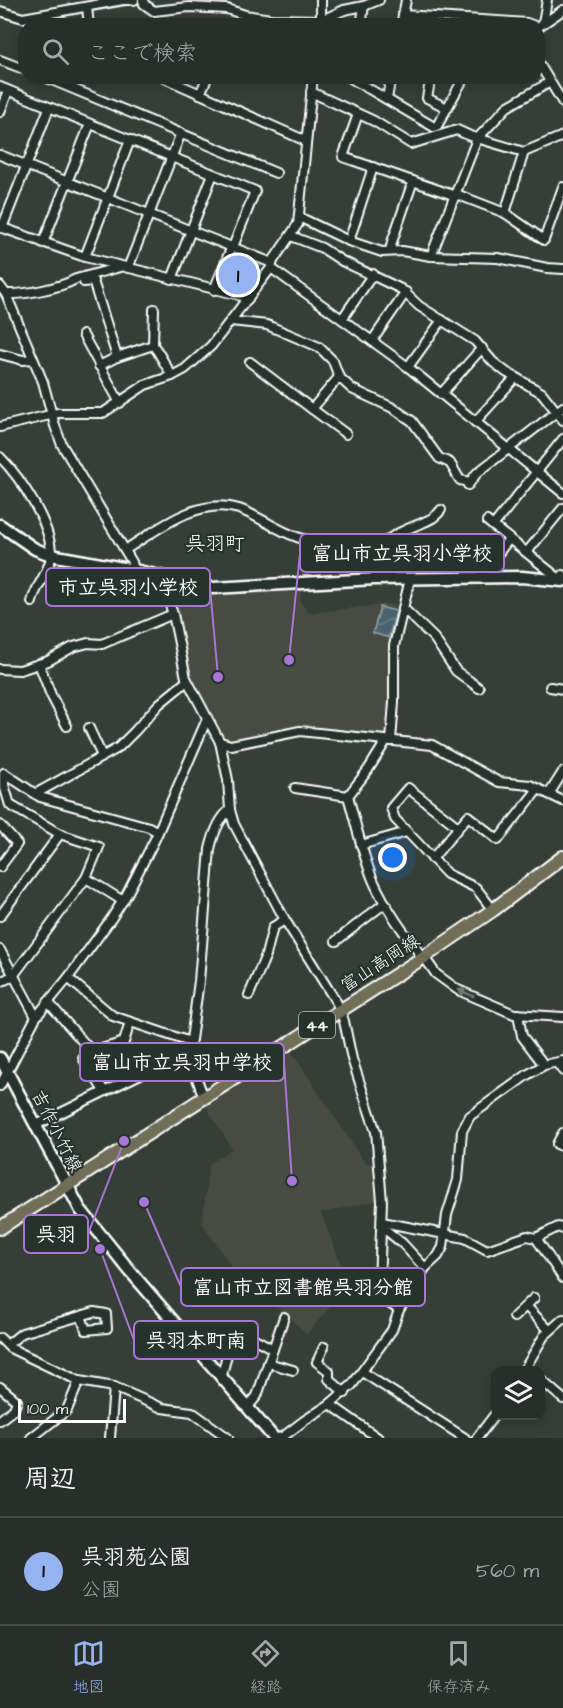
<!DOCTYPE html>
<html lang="ja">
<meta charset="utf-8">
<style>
body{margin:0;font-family:"Architects Daughter","Klee One",sans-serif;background:#303631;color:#f1f3f6}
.controls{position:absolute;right:18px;bottom:18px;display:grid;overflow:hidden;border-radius:12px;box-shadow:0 3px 15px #0003}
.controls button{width:54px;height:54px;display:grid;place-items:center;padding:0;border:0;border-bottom:2px solid #444a46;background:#282e29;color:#f1f3f6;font:30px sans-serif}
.scale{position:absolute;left:18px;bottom:15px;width:108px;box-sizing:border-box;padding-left:6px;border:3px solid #fff;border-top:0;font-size:16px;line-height:21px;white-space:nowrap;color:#fff;-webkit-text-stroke:4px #26332d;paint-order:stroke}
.you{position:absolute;left:393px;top:858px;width:21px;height:21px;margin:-15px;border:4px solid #fff;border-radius:50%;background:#1a73e8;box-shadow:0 0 0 9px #1a73e833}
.badge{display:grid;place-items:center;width:39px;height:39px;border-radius:50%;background:#95b2f1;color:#111;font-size:20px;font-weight:700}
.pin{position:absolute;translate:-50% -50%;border:3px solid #fff;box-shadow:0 2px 6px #0006}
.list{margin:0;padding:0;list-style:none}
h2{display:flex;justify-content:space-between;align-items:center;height:78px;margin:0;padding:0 24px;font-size:26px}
h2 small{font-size:20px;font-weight:400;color:#a5a8a8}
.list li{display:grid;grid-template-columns:39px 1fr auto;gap:18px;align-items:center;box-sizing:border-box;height:108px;padding:0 24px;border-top:2px solid #444a46}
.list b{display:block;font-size:22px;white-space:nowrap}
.list p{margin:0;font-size:20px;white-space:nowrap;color:#a5a8a8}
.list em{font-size:20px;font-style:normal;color:#a5a8a8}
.icon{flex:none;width:33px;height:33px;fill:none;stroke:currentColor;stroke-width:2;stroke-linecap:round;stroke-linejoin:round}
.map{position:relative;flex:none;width:563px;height:1438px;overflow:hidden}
.search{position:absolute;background:#282e29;box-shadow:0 3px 15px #0003;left:18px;right:18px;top:18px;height:66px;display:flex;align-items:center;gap:15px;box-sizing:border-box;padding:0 21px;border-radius:24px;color:#a5a8a8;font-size:22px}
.sheet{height:186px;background:#282e29}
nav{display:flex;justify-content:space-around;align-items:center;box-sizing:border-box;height:84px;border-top:2px solid #444a46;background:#282e29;font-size:16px;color:#a5a8a8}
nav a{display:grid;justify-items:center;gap:3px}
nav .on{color:#95b2f1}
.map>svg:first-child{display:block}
</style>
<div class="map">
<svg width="563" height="1438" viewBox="0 0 563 1438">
<defs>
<pattern id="forest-crowns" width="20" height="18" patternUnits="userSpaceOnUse" patternTransform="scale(1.5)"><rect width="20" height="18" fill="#5a6d51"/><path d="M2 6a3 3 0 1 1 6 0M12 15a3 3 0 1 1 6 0" fill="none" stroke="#73836b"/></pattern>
<pattern id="water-waves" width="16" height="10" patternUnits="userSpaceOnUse" patternTransform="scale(1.5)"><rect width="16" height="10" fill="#4c6470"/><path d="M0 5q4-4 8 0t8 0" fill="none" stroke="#677b85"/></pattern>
</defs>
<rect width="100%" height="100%" fill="#353e37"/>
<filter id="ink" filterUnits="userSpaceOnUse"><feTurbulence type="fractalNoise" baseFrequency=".0167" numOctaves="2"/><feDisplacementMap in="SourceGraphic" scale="12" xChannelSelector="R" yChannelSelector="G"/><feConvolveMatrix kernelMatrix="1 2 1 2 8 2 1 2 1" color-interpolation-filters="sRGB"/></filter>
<g filter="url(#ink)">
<g fill="#474b43">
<polygon points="181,585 301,587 301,603 310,613 388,604 402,607 392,677 388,736 373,736 297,727 283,729 281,732 232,741 221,736 190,675 175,608 184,605"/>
<polygon points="292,1052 365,1163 376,1163 377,1198 375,1201 321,1213 349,1285 307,1334 277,1307 268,1289 249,1293 202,1223 209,1164 232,1149 205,1105"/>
</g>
<polygon fill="url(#forest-crowns)" stroke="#acb6a8" stroke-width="1.5" points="235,251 263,262 240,293 218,287 232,253"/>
<polygon fill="url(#water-waves)" stroke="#94a2a9" stroke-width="1.5" points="380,607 396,611 389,638 373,633"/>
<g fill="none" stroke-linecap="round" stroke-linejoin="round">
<polyline stroke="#94a2a9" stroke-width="2" points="0,16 23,23 139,3"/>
<g stroke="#fff" stroke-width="12">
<g id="minor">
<polyline points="125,0 134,0"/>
<polyline points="143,0 144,4 154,11 189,7 227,9 245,15 271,19 322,20 344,10 364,6 379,0"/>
<polyline points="87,7 89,26"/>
<polyline points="0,11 23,18 123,0"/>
<polyline points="403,15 527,23 535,26"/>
<polyline points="543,23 547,0"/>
<polyline points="321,26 321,0"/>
<polyline points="361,26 364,6"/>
<polyline points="401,26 406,0"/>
<polyline points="538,27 563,10"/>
<polyline points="0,60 26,70"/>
<polyline points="538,62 563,103"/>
<polyline points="42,76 276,173"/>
<polyline points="160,76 306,141"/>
<polyline points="347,76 434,127 437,126 465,76"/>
<polyline points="431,76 427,98 447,108"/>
<polyline points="0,87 255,191 233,247"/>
<polyline points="311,92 374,121 411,144 457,130 470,136 524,152 563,136"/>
<polyline points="200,94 208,76"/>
<polyline points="387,99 391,76"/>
<polyline points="0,112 8,91"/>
<polyline points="358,114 343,157 456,196"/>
<polyline points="0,155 272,263"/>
<polyline points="456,194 505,213 544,240 563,187"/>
<polyline points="505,213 524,152"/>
<polyline points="299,217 349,241 382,252 402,251 431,256 498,258 547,268 563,269"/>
<polyline points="0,227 85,257 243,296 248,299"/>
<polyline points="2,228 49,108"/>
<polyline points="291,236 322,248 342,261 401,289 419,306 475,341 493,362 506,372 542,393 563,420"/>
<polyline points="349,241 373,167"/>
<polyline points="43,243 90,124"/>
<polyline points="390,251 392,242 413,181"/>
<polyline points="431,256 477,139 507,107 550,82"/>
<polyline points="85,257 130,140"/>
<polyline points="128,268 181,133"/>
<polyline points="271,268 408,367 563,493"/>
<polyline points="172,279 213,174"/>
<polyline points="84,282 93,281 117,357"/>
<polyline points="0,286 6,294 43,382 55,426 62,445 132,562 134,570"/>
<polyline points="214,290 232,246"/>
<path d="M 6,294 C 24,295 60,288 76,279 L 120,267"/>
<polyline points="342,319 373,274"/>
<polyline points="231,321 267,325 319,347 333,361 339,377 352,389 393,408 412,421 439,458 450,463 460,480 470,482"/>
<polyline points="83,335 120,403"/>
<polyline points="372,341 406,292"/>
<polyline points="153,345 154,309"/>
<polyline points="0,354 23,360 33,359"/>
<polyline points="250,362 312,409 339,377"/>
<polyline points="99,366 117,357 153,345 158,352 172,376"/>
<polyline points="408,367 442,320"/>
<polyline points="441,394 482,348"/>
<polyline points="312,409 346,434"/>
<polyline points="475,422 516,377"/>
<polyline points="0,427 58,413 103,413 145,385 172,376 185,369 211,346 271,268 273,261 298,224 313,76"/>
<path d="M 0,457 C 20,477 52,525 51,555 C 50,573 35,585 32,602"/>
<polyline points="468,485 477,473 563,407"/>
<polyline points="487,521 562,581 563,575"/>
<polyline points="493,526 563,439"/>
<path d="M 125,550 C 157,530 198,496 239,509 C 259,516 276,530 297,537 C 323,546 351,549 378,556"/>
<polyline points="527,552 563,508"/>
<polyline points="160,576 173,614 186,678 220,742 228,780 230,810 234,824 285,920 338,1005 344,1021 352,1059 376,1132 382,1201 379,1286 389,1303 399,1310"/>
<polyline points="479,578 509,539"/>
<path d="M 375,579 C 377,540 388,537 422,523 C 431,519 436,517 441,510"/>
<polyline points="404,609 434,638 456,671 479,688"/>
<polyline points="39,664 51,695 67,726"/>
<polyline points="0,669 20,670 48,661 73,647 88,643 102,644 173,614"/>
<polyline points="550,687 563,689"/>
<polyline points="89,728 102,756"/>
<polyline points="391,741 394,702 394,646 410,579"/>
<polyline points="220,742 231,745 300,731 432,745 499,782 530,785 563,801"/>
<polyline points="4,773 40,797 149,827 158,832"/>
<polyline points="295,788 348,796"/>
<polyline points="35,794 118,748 135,731 159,704 187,681"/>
<polyline points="549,794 563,772"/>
<path d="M 348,796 C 356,824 362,853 373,880 C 386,909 404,933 423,958"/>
<polyline points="348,796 368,770 386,741"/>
<polyline points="0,825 17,844 0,867"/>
<polyline points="458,827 408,788 391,808 395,819 447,874 476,888 493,910"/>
<polyline points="361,845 407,832"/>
<polyline points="432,859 468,816 498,840 538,789"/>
<polyline points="86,878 123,901"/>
<polyline points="0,916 60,834"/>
<polyline points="336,941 385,903"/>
<polyline points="0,950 36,1017"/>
<polyline points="424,957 436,974 458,990 514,1014 563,1017"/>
<polyline points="68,978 113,1016 190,1042"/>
<polyline points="0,982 13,976 86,878 99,847 60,834 10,805 4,785 4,773"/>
<polyline points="249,995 266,955 273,927 285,920"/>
<polyline points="48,1002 92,1052"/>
<polyline points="518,1014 522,1036 544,1065"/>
<polyline points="557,1063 563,1071"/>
<polyline points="0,1086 36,1017 68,978 111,919 127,894 155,839 207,719"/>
<polyline points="104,1091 83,1058 92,1052 124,1042 130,1022"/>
<path d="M 204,1098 L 189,1057 L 190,1047 L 199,981 L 210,849 C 213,836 219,818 230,810"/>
<polyline points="36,1125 167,1061 189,1057"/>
<polyline points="563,1133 557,1144 563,1147"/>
<polyline points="382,1222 465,1238 487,1250 527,1236 536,1238 558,1227 563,1229"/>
<polyline points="382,1227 402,1243 425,1268"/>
<polyline points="536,1238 563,1278"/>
<polyline points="526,1306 549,1330"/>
<polyline points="514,1317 534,1298"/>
<polyline points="0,1338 10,1348 79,1381 114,1387 162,1408 192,1412 228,1438"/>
<polyline points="7,1345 22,1333 94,1312 106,1314 107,1328 86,1330 81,1316"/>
<polyline points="324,1347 317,1362 329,1371 329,1379 345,1393"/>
<polyline points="268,1363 293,1370"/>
<polyline points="524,1370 544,1336 563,1319"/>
<polyline points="362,1372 465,1438"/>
<polyline points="221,1379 231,1338 253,1338 273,1349"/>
<polyline points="540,1379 563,1399"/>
<polyline points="0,1387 17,1401 14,1409 0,1420"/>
<polyline points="330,1404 378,1438"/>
<polyline points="247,1408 257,1396 284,1317"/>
<polyline points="31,1438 67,1410 79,1381"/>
<polyline points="110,1438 114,1387"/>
<polyline points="278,1438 284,1436 305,1420 330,1404 352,1385 392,1330 399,1310 425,1268 438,1256 443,1247 447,1215 458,1180 462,1131 470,1116 527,1075 544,1065 563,1061"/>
<polyline points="477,1438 496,1413"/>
</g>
</g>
<g stroke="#fff" stroke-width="15">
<g id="secondary">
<polyline points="0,525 35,549 51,555 134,570 213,588 375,579 522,577 563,581"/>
<polyline points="0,1058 80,1209 130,1271 274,1438"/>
</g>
</g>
<g stroke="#fff" stroke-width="16">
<polyline id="primary" points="0,1228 424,957 493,910 563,857"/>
</g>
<use href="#minor" stroke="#26332d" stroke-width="8"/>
<use href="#secondary" stroke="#26332d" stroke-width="10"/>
<use href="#primary" stroke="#716e59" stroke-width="12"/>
</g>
<defs><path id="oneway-solid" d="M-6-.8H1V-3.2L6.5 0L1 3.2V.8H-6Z" transform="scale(1.5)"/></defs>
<use fill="#727a76" href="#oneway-solid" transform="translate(466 993) rotate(-156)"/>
</g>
<g text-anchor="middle" stroke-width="4.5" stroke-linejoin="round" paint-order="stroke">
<rect fill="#26332d" stroke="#bec2c0" stroke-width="1.5" x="299" y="1012" width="36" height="26" rx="4.5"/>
<g font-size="16" font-weight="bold" fill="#fff">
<text x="317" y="1031">44</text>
</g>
<g font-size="18" fill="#fff" stroke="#26332d">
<text transform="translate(380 963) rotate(-33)" y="6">富山高岡線</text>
<text transform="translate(57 1131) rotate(63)" y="6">吉作小竹線</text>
</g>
<g font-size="20" fill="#fff" stroke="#26332d">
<text x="215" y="550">呉羽町</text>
</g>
</g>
<path fill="none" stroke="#a976d5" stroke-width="2" d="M289 660L300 553M218 677L210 587M292 1181L284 1062M124 1141L88 1234M144 1202L181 1287M100 1249L134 1340"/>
<g fill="#a976d5" stroke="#26332d" stroke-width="2">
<circle cx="289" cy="660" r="6"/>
<circle cx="218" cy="677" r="6"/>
<circle cx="292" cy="1181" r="6"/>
<circle cx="124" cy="1141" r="6"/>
<circle cx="144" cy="1202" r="6"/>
<circle cx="100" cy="1249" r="6"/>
</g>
<g fill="#26332d" stroke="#a976d5" stroke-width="2">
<rect x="300" y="534" width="204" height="38" rx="6"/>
<rect x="46" y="568" width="164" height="38" rx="6"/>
<rect x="80" y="1043" width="204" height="38" rx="6"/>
<rect x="24" y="1215" width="64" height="38" rx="6"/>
<rect x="181" y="1268" width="244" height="38" rx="6"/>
<rect x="134" y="1321" width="124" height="38" rx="6"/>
</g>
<g font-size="20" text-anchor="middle" font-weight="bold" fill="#fff">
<text x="402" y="560">富山市立呉羽小学校</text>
<text x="128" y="594">市立呉羽小学校</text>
<text x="182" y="1069">富山市立呉羽中学校</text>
<text x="56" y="1241">呉羽</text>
<text x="303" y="1294">富山市立図書館呉羽分館</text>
<text x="196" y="1347">呉羽本町南</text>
</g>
</svg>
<div class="controls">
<button><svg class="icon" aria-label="layers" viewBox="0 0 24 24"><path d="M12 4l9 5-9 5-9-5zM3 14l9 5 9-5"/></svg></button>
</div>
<div class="scale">100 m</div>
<div class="you"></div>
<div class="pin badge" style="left:238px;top:275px">1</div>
<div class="search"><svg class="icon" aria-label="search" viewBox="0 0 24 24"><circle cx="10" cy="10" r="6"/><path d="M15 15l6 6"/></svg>ここで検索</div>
</div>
<section class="sheet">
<h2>周辺<small></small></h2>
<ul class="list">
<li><span class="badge">1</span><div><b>呉羽苑公園</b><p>公園</p></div><em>560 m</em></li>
</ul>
</section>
<nav>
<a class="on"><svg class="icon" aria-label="map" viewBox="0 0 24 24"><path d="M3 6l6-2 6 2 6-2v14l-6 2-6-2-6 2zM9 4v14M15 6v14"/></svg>地図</a>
<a><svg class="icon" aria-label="directions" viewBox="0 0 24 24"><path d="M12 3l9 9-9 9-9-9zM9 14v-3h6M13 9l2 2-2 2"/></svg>経路</a>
<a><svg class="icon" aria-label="saved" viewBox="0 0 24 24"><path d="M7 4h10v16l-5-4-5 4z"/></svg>保存済み</a>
</nav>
